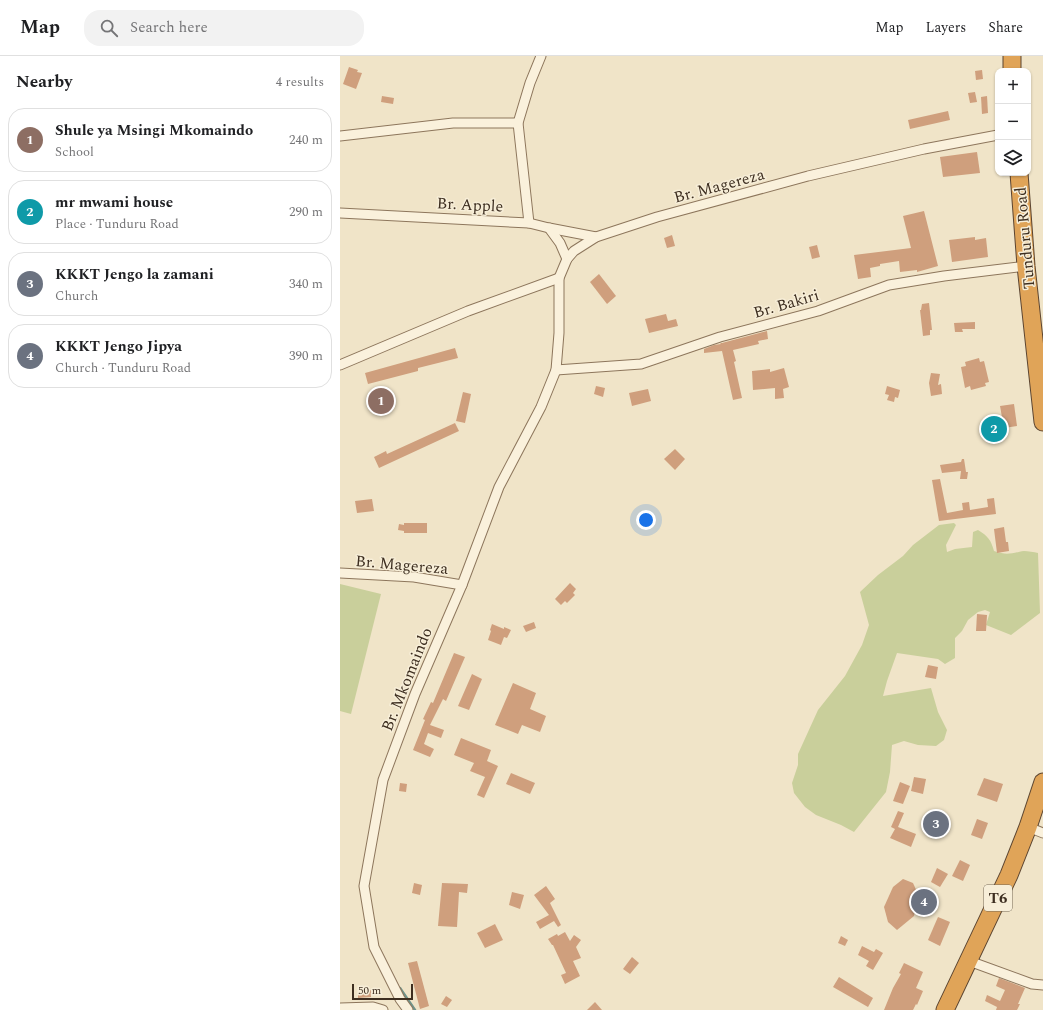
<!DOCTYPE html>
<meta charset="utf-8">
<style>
body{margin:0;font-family:Spectral,serif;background:#f2f2f2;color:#202124}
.controls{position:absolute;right:12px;top:12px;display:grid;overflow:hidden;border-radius:8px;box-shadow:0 1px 3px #0004}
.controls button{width:36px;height:36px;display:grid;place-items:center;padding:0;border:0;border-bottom:1px solid #e0e0e0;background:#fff;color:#202124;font:20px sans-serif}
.scale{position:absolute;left:12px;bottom:10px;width:61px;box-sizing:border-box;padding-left:4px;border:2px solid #3d2e20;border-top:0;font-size:11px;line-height:14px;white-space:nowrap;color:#3d2e20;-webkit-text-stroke:3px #f7eed8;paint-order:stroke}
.you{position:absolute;left:306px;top:464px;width:14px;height:14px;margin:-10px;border:3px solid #fff;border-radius:50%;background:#1a73e8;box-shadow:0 0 0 6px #1a73e833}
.badge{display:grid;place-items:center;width:26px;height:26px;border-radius:50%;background:#9e2a2b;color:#fff;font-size:13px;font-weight:700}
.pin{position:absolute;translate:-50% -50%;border:2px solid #fff;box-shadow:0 1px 4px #0006}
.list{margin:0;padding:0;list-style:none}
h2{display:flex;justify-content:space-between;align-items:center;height:52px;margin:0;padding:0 16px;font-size:17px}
h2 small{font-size:13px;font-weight:400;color:#757577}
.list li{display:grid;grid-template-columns:26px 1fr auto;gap:12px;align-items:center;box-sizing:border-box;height:64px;margin:0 8px 8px;padding:0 8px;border:1px solid #e0e0e0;border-radius:16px}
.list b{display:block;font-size:15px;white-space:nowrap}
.list p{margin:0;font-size:13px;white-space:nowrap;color:#757577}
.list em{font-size:13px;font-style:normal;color:#757577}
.icon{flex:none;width:22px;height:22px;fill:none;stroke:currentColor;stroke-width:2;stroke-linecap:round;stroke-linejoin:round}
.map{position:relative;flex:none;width:703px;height:954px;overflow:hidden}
header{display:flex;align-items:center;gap:24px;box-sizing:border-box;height:56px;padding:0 20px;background:#fff;border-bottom:1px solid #e0e0e0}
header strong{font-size:19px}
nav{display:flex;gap:22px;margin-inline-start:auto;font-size:14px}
.search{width:280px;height:36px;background:#f2f2f2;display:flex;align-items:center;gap:10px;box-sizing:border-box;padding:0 14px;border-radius:16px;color:#757577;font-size:15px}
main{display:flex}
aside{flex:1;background:#fff}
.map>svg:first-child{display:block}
</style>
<header>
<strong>Map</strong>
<div class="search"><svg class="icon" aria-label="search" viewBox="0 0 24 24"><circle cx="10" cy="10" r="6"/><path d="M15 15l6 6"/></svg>Search here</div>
<nav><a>Map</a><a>Layers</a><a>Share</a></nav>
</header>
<main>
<aside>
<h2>Nearby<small>4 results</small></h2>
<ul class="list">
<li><span class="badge" style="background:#8d6e63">1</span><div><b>Shule ya Msingi Mkomaindo</b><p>School</p></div><em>240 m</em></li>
<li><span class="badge" style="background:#0f9aa8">2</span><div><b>mr mwami house</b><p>Place · Tunduru Road</p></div><em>290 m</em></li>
<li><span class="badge" style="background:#6b7280">3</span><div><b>KKKT Jengo la zamani</b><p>Church</p></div><em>340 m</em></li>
<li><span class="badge" style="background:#6b7280">4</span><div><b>KKKT Jengo Jipya</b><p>Church · Tunduru Road</p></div><em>390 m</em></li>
</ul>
</aside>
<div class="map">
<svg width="703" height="954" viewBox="0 0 703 954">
<rect width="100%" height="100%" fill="#f0e4c8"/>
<g fill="#c9cf9b">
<path d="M 614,467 L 616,469 L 606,489 L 607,496 L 615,493 L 632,491 L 633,476 L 638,474 C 648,480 651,484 654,495 C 668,500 671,497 684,495 C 688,495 694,496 698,497 L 700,557 L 671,579 L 646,569 L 650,556 L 645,554 L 638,556 L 628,564 L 622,575 L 615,582 L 615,602 L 605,608 L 598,603 L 557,597 L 547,625 L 543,640 L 591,632 L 598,656 L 607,674 L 604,684 L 596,690 L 578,689 L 564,685 L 552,689 L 550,716 L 546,736 L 514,776 L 501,769 L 476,759 L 465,751 L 454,737 L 452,727 L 458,709 L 458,698 L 478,654 L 505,620 L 522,589 L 529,569 L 520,536 L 538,519 L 563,500 L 573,489 L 599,469 Z"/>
<polygon points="0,528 41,538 11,658 0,655"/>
</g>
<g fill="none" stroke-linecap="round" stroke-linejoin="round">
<polyline stroke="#6f938a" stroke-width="2.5" points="60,932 75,954"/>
</g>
<g fill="#cf9f7d">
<polygon points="9,11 18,14 17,16 22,17 16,33 3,28"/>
<polygon points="642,14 643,23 636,24 635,15"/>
<polygon points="635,36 637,46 630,47 628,37"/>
<polygon points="42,40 54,42 53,48 41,46"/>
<polygon points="647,40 648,57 642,58 641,41"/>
<polygon points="608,55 610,64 570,73 568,64"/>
<polygon points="637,96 640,117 603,121 600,101"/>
<polygon points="584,155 598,210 577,216 577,214 560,216 559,205 540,208 540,210 530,212 531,221 518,223 514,199 571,192 563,160"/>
<polygon points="332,179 335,190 327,192 324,182"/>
<polygon points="635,181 635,184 646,182 648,201 612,206 609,184"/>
<polygon points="477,189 480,201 472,203 469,191"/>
<polygon points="259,218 276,240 267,248 250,226"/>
<polygon points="589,247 592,274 590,274 590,279 583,280 580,254 581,254 582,248"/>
<polygon points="326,258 328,265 336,263 338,270 309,277 305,263"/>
<polygon points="635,266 635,273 622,273 623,276 615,276 614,267"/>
<polygon points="427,275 428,283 418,285 419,288 393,294 396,305 394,306 402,342 393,344 382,295 364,297 364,293 374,289 381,288 380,287 382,287"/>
<polygon points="115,292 118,302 78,312 78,315 28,328 25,317"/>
<polygon points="639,302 640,306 644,305 649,326 645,327 646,330 631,334 630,330 625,332 621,311 626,310 625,306"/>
<polygon points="444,312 449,331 443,333 444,342 435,343 435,332 413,334 412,315 430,313 430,316"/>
<polygon points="591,317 600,318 598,329 601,328 602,338 591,340 589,327"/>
<polygon points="256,330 265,332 263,341 254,338"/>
<polygon points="547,330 560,334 558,342 555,341 554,346 547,344 549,339 545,338"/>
<polygon points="308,333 311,345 292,350 289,337"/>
<polygon points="123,336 131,338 125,367 116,365"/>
<polygon points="674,348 677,370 664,372 660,350"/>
<polygon points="115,367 119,375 39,412 34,401 46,395 47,398"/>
<polygon points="335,393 345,403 335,414 324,403"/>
<polygon points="622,403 624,403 626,416 628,416 627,423 620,423 621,415 602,417 600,409 621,406"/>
<polygon points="600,423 607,457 623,454 622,447 629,446 630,454 648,451 647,443 654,442 656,458 599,465 592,424"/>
<polygon points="32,443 34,455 17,457 15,445"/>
<polygon points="64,467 87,467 87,477 64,477 64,475 58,474 59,468 64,469"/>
<polygon points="664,471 666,486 668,486 669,495 657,497 654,473"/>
<polygon points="230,527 236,533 233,537 235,539 227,547 225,545 221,549 215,543"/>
<polygon points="637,558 647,559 646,575 636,575"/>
<polygon points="194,566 196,572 186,576 183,570"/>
<polygon points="152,568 164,573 164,571 171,574 167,582 164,581 161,589 148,584 151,575 150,574"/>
<polygon points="114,597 125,601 106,645 103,643 90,669 104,674 101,682 88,677 84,688 94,693 90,701 73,694 85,664 83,663 91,646 93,647"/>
<polygon points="588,609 598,611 596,623 585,621"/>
<polygon points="132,618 142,623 129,654 118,650"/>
<polygon points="173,627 196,637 190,653 206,660 200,676 182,669 178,678 155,669"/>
<polygon points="121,682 151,694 147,705 158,710 144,742 137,739 145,721 130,715 134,707 114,699"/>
<polygon points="171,717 195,727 190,738 166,728"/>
<polygon points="574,721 586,723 583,738 571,735"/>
<polygon points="644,722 663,728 657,746 637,739"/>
<polygon points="560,726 570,730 563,748 553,745"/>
<polygon points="60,727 67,728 66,736 59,735"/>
<polygon points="558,755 564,757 558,771 576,778 571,791 550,782 555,773 551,771"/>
<polygon points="593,756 609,765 603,774 588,764"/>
<polygon points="637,763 648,767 642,783 631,779"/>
<polygon points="620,804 630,809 623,825 612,820"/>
<polygon points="597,812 608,818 600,831 591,826"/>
<polygon points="563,823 573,827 578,838 574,860 557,874 548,866 544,851 553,831"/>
<polygon points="74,827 82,829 80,839 72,837"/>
<polygon points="102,827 128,828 127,837 119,836 117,871 98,870"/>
<polygon points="206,830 215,843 210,847 221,869 218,871 214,865 200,873 196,866 209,859 194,839"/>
<polygon points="172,836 184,839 180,853 169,849"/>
<polygon points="598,861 610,866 600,890 588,884"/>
<polygon points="155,868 163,884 145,892 137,877"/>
<polygon points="225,876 230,885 234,879 241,884 236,891 241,902 233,905 240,920 225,928 221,919 226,917 213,889 212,889 208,883 217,878 218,880"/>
<polygon points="501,880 508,884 505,890 498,887"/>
<polygon points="522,890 534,896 536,893 543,897 533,914 526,910 529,905 518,899"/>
<polygon points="292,901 299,907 290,918 283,913"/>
<polygon points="77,905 89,950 80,953 68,907"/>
<polygon points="564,907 583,916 576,932 583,935 577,949 576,948 573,954 544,954 553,932 561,918 559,917"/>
<polygon points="499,921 533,942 528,951 493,931"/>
<polygon points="659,922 685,932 678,948 680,948 677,954 656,954 657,951 645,945 647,939 660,945 665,934 656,930"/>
<polygon points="18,934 31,934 31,941 18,942"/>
<polygon points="106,940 112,944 107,951 101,948"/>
<polygon points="255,946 262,954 247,954"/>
</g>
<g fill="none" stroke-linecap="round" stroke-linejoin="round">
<g stroke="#8d765c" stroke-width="11">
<g id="street">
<polyline points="0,80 113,67 178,67"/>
<polyline points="0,157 189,167 209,172 256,181"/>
<polyline points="189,167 178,67 190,27 201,0"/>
<polyline points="209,172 220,187 227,203"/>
<polyline points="0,309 128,255 219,222"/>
<polyline points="216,314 301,308 380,281 478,255 549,229 604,220 686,210"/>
<polyline points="0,517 74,521 122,529"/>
<polyline points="688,771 703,777"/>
<polyline points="629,905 692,928 703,929"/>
<polyline points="0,952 33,951 43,954"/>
<polyline points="68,954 60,943 34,891 24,830 43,724 75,638 122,529 159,431 201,351 216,314 219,277 219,222 227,203 234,195 256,181 317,161 468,120 584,93 658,79"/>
</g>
</g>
<g stroke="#5b4430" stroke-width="19">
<g id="highway">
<polyline points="672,0 672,15"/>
<polyline points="679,117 686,210 703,366"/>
<polyline points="605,954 669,819 688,771 703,726"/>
</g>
</g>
<use href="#street" stroke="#faf1dc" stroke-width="9"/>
<use href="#highway" stroke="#e0a458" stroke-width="17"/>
</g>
<g text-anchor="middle" stroke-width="3" stroke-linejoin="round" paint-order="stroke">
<rect fill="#f7eed8" stroke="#756857" stroke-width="1" x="644" y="829" width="28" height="26" rx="3"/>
<g font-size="15" font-weight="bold" fill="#3d2e20">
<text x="658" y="847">T6</text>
</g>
<g font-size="16" fill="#3d2e20" stroke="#f7eed8">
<text transform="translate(379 129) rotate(-15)" y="6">Br. Magereza</text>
<text transform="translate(130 148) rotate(3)" y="6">Br. Apple</text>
<text transform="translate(684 182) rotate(-95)" y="6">Tunduru Road</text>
<text transform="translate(446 247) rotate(-16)" y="6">Br. Bakiri</text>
<text transform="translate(62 508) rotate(5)" y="6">Br. Magereza</text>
<text transform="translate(66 623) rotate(-68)" y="6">Br. Mkomaindo</text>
</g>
</g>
</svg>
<div class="controls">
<button>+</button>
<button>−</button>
<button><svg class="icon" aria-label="layers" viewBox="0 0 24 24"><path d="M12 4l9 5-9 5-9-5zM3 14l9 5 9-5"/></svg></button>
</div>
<div class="scale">50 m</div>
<div class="you"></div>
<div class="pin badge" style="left:41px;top:345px;background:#8d6e63">1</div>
<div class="pin badge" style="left:654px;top:373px;background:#0f9aa8">2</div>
<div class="pin badge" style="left:596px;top:768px;background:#6b7280">3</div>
<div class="pin badge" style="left:584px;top:846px;background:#6b7280">4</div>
</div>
</main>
